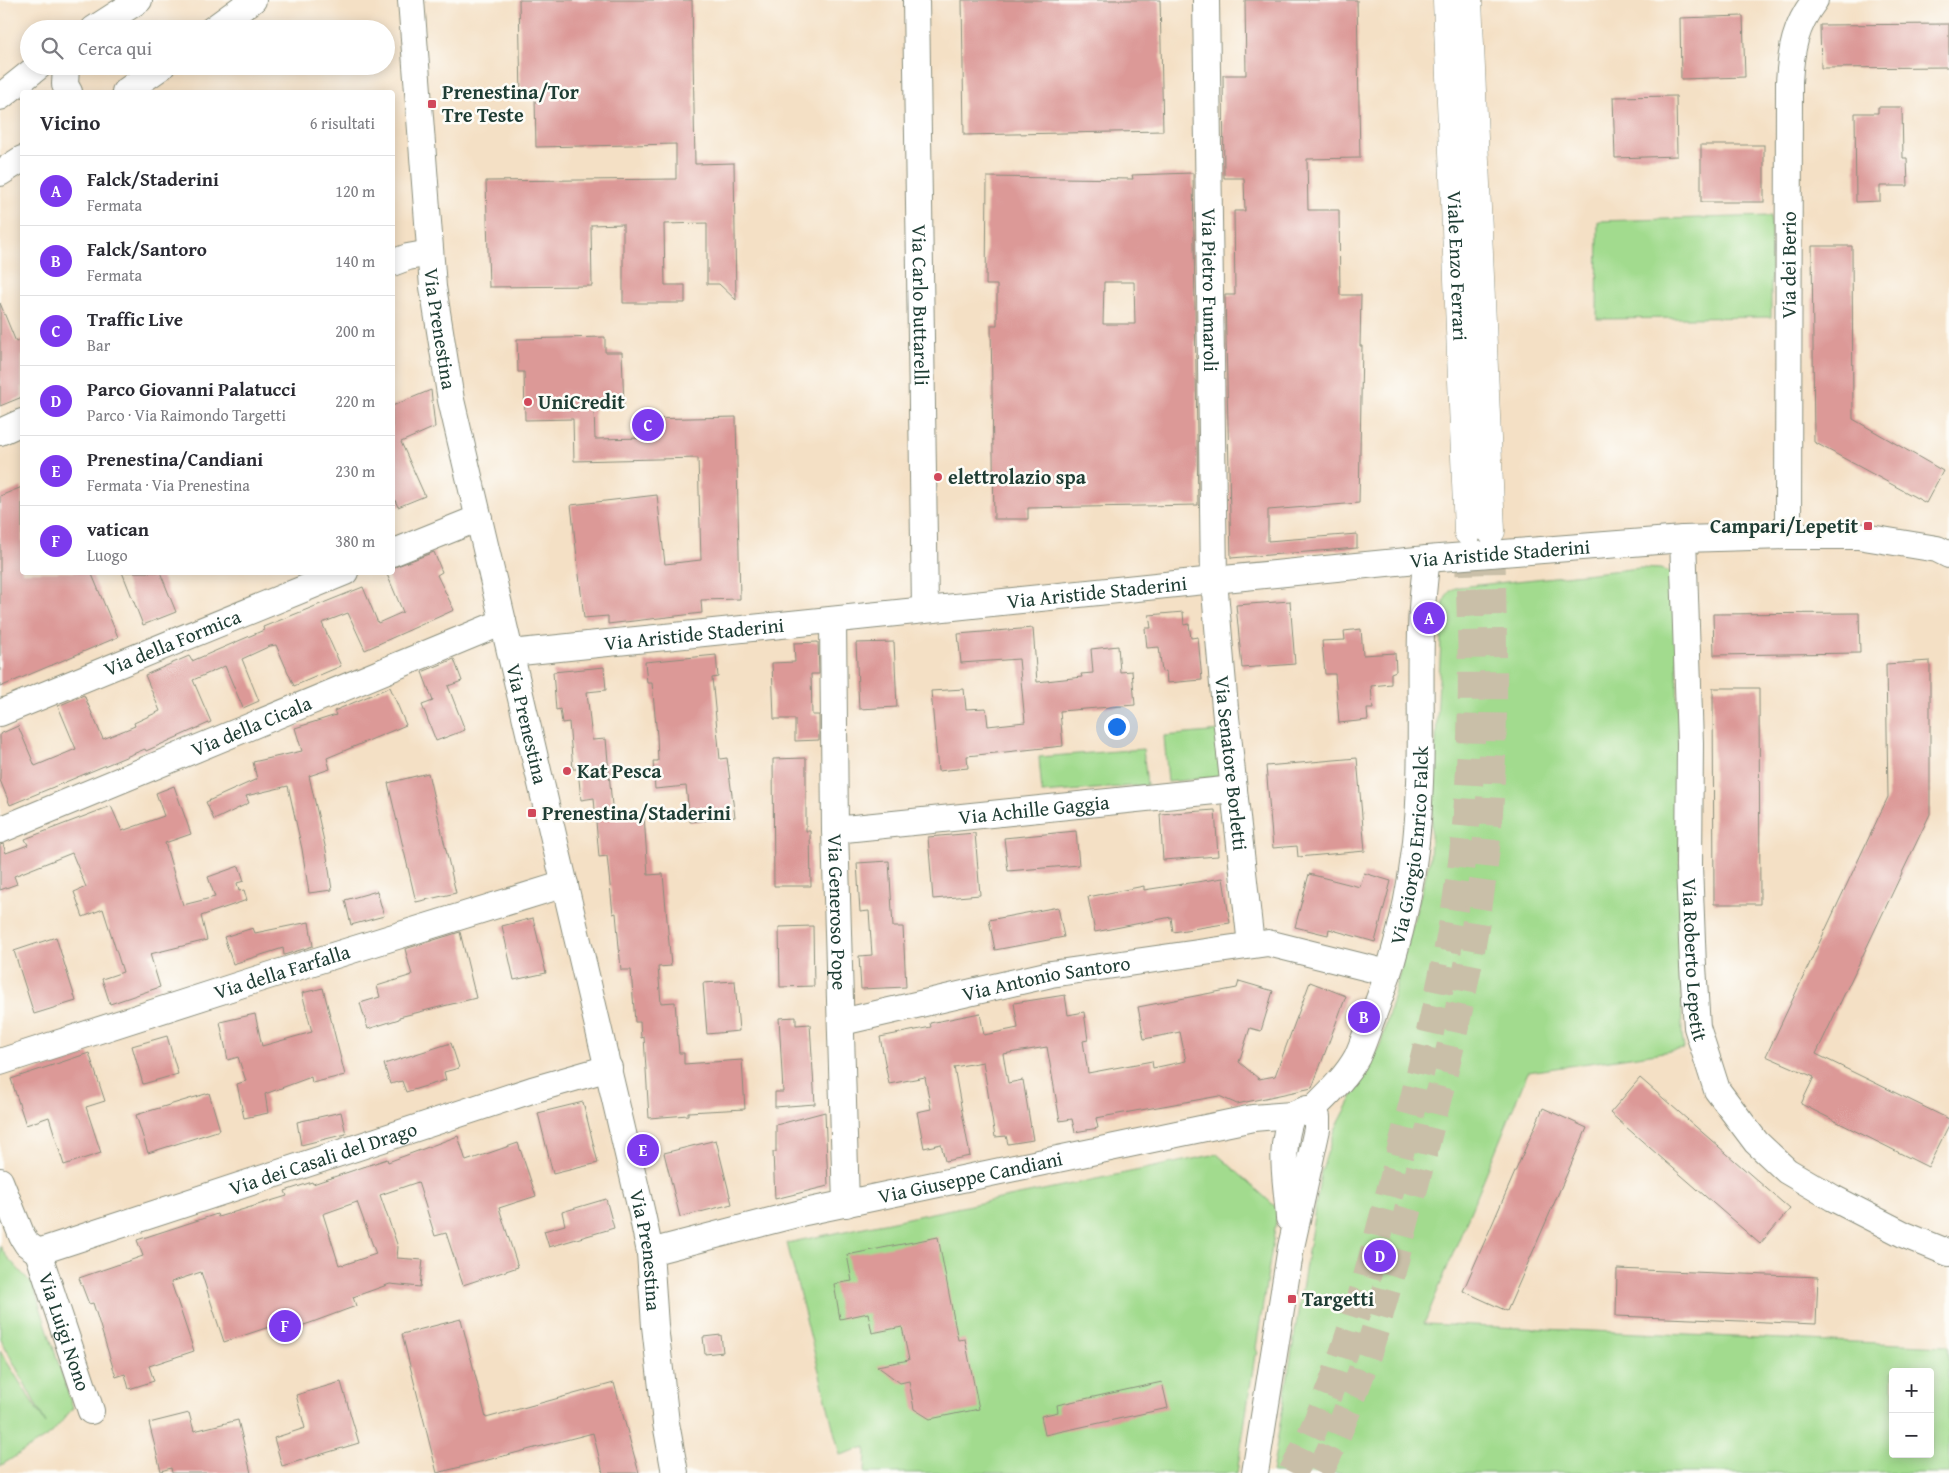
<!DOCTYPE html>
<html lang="it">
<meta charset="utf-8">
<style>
body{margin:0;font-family:"Gentium Book Plus",serif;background:#f7f7f7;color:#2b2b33}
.controls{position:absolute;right:15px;bottom:15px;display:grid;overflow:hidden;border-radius:5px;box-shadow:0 2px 12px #0003}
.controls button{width:45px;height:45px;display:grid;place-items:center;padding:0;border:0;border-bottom:1px solid #e1e1e2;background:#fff;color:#2b2b33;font:25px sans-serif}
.you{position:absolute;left:1116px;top:726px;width:18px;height:18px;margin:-12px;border:4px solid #fff;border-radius:50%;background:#1a73e8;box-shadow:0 0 0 8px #1a73e833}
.badge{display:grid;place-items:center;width:32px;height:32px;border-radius:50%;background:#7c3aed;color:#fff;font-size:16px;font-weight:700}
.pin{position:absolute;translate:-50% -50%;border:2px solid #fff;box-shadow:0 1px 5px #0006}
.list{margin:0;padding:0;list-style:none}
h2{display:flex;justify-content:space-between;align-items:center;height:65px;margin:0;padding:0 20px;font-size:21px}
h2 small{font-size:16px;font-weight:400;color:#7c7c81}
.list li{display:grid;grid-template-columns:32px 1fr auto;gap:15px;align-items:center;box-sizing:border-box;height:70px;padding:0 20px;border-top:1px solid #e1e1e2}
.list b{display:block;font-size:19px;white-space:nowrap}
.list p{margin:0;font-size:16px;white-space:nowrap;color:#7c7c81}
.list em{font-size:16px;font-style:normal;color:#7c7c81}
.icon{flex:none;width:28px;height:28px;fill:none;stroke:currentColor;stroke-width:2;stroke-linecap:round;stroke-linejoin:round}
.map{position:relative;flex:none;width:1949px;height:1473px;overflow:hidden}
.search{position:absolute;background:#fff;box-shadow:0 2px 12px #0003;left:20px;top:20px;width:375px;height:55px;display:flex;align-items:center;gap:12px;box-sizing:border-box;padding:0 18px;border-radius:28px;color:#7c7c81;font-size:19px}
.panel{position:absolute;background:#fff;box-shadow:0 2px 12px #0003;left:20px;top:90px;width:375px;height:485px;border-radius:5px}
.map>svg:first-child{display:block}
</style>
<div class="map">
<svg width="1949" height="1473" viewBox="0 0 1949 1473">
<rect width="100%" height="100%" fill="#fdfcf7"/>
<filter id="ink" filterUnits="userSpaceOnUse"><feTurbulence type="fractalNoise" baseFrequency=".02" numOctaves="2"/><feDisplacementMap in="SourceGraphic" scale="10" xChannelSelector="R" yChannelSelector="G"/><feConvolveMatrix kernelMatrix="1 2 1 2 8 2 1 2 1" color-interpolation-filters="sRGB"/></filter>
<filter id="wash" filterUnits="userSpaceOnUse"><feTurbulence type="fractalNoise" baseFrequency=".0096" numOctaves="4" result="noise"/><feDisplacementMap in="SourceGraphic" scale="20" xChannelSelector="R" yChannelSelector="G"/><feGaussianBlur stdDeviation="1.12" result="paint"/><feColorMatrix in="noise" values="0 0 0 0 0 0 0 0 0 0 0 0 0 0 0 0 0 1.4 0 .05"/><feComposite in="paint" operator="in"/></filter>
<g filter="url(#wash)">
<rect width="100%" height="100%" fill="#f4e0c5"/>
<g fill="#a2db8e" stroke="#608c61" fill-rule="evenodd">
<polygon points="1771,216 1771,317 1597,319 1598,221"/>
<path d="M 1640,568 L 1660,569 L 1673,573 L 1676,579 L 1682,1036 L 1684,1049 L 1528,1072 L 1424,1324 L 1949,1346 L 1949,1473 L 1272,1473 L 1321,1172 L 1335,1130 L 1381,1043 L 1430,859 L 1442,621 C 1443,607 1443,590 1459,587 ZM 1893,1372 L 1930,1372 L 1930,1454 L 1893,1454 Z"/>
<polygon points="1221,731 1226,776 1168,782 1164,736"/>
<polygon points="1143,749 1147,785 1042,793 1039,757"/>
<polygon points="1217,1154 1278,1209 1256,1348 1258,1354 1255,1355 1237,1473 865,1473 866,1447 840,1455 787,1243"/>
<polygon points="0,1246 7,1257 33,1285 73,1408 51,1434 0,1466 0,1351 46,1424 0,1337"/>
</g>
<g id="blocks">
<g fill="#dc9997" fill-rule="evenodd">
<polygon points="519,0 692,0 695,164 734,163 736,300 719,284 707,284 707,223 664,224 665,285 685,285 685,303 623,303 623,224 591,225 592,286 489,287 486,181 676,179 676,144 536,147 535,97 521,97"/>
<polygon points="962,0 1160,0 1163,131 964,135"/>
<polygon points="1245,0 1357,0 1360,158 1307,159 1308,210 1339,210 1340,295 1361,295 1360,346 1362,346 1359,503 1268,510 1268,541 1357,534 1357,548 1231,558 1225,295 1235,295 1234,211 1245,211 1244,178 1224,178 1223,75 1246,75"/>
<polygon points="1743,16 1745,77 1681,79 1680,18"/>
<polygon points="1949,24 1949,67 1821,68 1820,25"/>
<polygon points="1676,96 1677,156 1615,158 1613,97"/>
<polygon points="1878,107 1902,107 1903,158 1907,158 1908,186 1880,186 1880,201 1856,202 1855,113 1878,113"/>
<rect x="1701" y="145" width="63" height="57"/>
<path d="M 1193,173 L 1198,505 L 1028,508 L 1028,519 L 994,519 L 991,325 L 997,325 L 997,285 L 986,285 L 987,177 L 1133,179 L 1132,175 ZM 1104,282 L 1134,282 L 1135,324 L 1103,324 Z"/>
<polygon points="1812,246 1852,246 1853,419 1943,471 1926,503 1814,442"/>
<polygon points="0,303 16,342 22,339 22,397 0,406"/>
<polygon points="605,337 605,352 622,352 624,408 594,408 595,439 647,438 646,419 736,417 740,599 701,600 702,613 608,624 608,616 584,618 571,505 657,495 665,564 701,560 698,458 574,461 573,419 525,420 524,372 518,372 517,339"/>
<polygon points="431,390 435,427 401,442 425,496 398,507 392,494 392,406"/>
<polygon points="22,487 22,572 91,572 118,637 0,687 0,496"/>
<polygon points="434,552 442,572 437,575 454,610 365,650 348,613 322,623 341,666 294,686 276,645 270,646 242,659 259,701 243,708 225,666 193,680 211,722 146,751 145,749 10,805 0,780 0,734 18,726 35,766 76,749 58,706 84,695 103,739 135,726 134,723 160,711 145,675 189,656 192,661 264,630 263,627 363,587 378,623 403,612 386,572 392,572 392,568"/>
<polygon points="122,572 160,572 176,612 143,625"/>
<polygon points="1290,601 1295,664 1242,668 1236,605"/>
<polygon points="1183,612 1184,625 1189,624 1191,638 1198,637 1202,680 1167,683 1166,671 1162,672 1159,647 1147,648 1145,628 1151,628 1149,615"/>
<polygon points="1859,613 1860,653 1714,655 1713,614"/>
<polygon points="1033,628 1037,682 1082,677 1081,674 1093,673 1091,649 1118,646 1120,672 1132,671 1135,705 1060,711 1063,746 967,756 968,768 938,771 931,691 964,689 966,709 986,708 988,726 1025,722 1019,659 961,663 958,634"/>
<polygon points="1361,629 1363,655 1395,653 1396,671 1391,673 1391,684 1371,686 1373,709 1367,709 1368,720 1339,723 1335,674 1325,674 1322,641 1345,640 1344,631"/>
<polygon points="818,642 819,674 811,674 812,715 819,715 819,740 795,741 795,719 774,719 772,663 795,662 794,643"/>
<polygon points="894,642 897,707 859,709 856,643"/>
<polygon points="716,655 718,677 712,678 720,759 727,758 735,817 690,822 686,786 655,789 653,761 658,761 657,736 652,683 647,683 645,662"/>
<polygon points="454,659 462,681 448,686 465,730 436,741 422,705 433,701 422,672"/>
<polygon points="1930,661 1930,814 1816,1054 1949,1119 1949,1125 1928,1167 1801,1104 1814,1077 1766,1056 1888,797 1886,664"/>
<polygon points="604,667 606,690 587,692 592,740 606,739 613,817 644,815 648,875 663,874 671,966 658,967 661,1003 675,1002 679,1053 684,1053 684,1064 742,1060 745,1109 688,1112 688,1115 649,1118 644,1037 641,1038 640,1022 635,1022 631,970 621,970 616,913 613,914 607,856 599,857 594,798 581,800 578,769 573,769 569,722 562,723 560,709 556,710 553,672"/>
<polygon points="390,687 406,725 327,758 330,769 309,776 326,850 332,890 309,893 302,849 288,786 246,796 249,803 214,820 206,802 257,779 253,762 302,751 295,728 336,715 334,711"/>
<polygon points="1713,688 1759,688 1760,904 1714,904"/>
<polygon points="806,758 806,831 810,831 811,886 774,886 773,759"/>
<polygon points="1357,758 1365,851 1298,857 1297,846 1273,848 1266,766"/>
<polygon points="428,773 456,893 416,902 388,783"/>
<polygon points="174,786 191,834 165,843 183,905 215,897 208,877 239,866 244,881 237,883 239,891 244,890 247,900 201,916 207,940 150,954 160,987 110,1004 102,979 123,972 103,909 83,917 74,892 86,887 72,853 14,876 17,884 0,890 0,845 3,844 6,853 28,845 25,839 111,806 122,831 164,816 156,793"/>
<polygon points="1215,810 1218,856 1163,860 1160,814"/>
<polygon points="1076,831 1079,865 1008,871 1004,838"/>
<polygon points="975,833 980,895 933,899 928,837"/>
<polygon points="889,861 893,927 903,927 906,987 861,989 859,956 872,955 869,911 860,912 857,863"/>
<polygon points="1364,873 1391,881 1375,942 1329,929 1328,935 1295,927 1309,874 1360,887"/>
<polygon points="1223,878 1230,923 1173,932 1171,917 1095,932 1088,897 1144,886 1144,890"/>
<polygon points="377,891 384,916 351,925 345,900"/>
<polygon points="1058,907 1064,937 995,950 989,920"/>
<polygon points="533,918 546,973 514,980 502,926"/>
<polygon points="309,922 313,946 284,955 283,948 233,964 224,937 253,928 255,933"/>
<polygon points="813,926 814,986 780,987 779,927"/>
<polygon points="460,932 476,998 399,1017 399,1019 368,1029 360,1003 380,997 377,986 412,975 405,949"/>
<polygon points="56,937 76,1001 34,1014 14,951"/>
<polygon points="735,981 739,1031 707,1034 703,983"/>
<polygon points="1239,981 1273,991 1261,1031 1250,1028 1239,1062 1259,1079 1275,1076 1310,982 1346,996 1312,1088 1237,1104 1219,1096 1096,1118 1098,1128 1075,1132 1072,1119 1060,1121 1047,1047 1003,1054 1008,1083 1023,1080 1033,1140 1008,1144 1006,1136 995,1137 983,1062 954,1067 970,1156 945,1161 941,1144 924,1148 917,1112 931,1109 925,1077 889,1084 880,1037 931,1027 930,1023 980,1013 984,1035 1018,1028 1014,1003 1065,995 1068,1015 1084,1012 1088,1040 1083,1041 1088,1073 1152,1061 1153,1068 1186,1061 1180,1032 1144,1039 1138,1007 1237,988"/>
<polygon points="323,988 345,1075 312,1083 311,1077 265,1094 268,1113 244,1118 237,1084 246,1081 238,1057 228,1060 220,1022 255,1014 262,1046 312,1032 302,993"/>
<polygon points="796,1017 796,1025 810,1024 815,1104 775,1107 775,1092 783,1092 779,1018"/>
<polygon points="167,1036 178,1074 143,1084 132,1046"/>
<polygon points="451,1043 459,1068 444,1072 446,1080 406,1092 402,1081 390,1084 384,1064"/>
<polygon points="89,1053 105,1101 86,1107 101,1153 64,1165 49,1117 26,1125 11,1079"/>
<polygon points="1640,1078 1790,1209 1760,1244 1610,1113"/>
<polygon points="209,1093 220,1130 148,1153 136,1115"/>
<polygon points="583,1102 598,1163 553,1174 538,1113"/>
<polygon points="1543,1108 1587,1128 1507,1311 1463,1291"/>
<polygon points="341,1112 346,1134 301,1145 297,1122"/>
<polygon points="825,1112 828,1186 775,1199 773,1152 776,1152 776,1125"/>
<path d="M 458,1136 L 466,1161 L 518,1143 L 536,1196 L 499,1208 L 518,1267 L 463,1285 L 446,1233 L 435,1236 L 418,1182 L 380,1195 L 398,1247 L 397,1258 L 423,1260 L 420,1287 L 390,1284 L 353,1297 L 356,1306 L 310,1323 L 275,1334 L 272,1326 L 224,1342 L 201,1272 L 171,1282 L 194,1351 L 149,1366 L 154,1381 L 129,1389 L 125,1374 L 116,1377 L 93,1303 L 89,1304 L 79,1278 L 143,1256 L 137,1240 L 217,1214 L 218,1217 L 287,1196 L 285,1191 L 312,1182 L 313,1184 L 387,1159 L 388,1162 ZM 357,1202 L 376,1254 L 343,1265 L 342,1264 L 339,1265 L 323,1214 Z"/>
<polygon points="716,1140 732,1204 680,1217 664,1153"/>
<polygon points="606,1199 614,1228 549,1247 544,1231 565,1225 562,1212"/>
<polygon points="938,1237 958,1340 965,1339 979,1409 930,1419 914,1409 909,1381 900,1383 877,1366 909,1360 902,1327 872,1333 868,1313 840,1319 834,1284 852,1281 847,1255"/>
<polygon points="1617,1269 1818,1277 1816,1324 1616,1316"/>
<polygon points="461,1319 486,1418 614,1383 639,1473 603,1473 593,1433 437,1473 402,1334"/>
<polygon points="721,1335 723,1352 705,1354 703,1337"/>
<polygon points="341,1382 359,1443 282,1466 274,1438 305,1428 296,1395"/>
<polygon points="1162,1382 1168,1408 1045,1435 1041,1416 1058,1412 1057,1405"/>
<polygon points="189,1413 194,1431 238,1420 251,1473 172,1473 171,1468 161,1471 149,1423"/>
</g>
</g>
</g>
<g filter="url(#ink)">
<use href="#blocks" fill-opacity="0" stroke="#8a8e7c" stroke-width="1"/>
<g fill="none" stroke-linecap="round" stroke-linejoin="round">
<g stroke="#c9bfa8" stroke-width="28" stroke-dasharray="28 14" stroke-linecap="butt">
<path d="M 1292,1473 C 1341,1382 1367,1279 1393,1180 C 1420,1075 1448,969 1462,862 C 1476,752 1472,642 1468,532"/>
<path d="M 1319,1473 C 1362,1389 1385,1298 1409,1207 C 1439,1095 1470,981 1484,866 C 1497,755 1493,643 1491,531"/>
</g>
<g stroke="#8a8e7c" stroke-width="28">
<g id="minor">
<path id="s1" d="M 411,0 L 433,287 L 451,400 L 642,1214 L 650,1252 L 655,1326 L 666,1423 L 675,1473"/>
<path id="s2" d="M 916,0 L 925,609"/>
<path id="s3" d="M 1206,0 L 1214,580 L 1225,708 L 1251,945"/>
<polyline points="94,29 139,0"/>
<polyline points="213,29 253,0"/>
<polyline points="66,66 65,85 69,92"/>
<polyline points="125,92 162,66"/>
<polyline points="0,97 39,66"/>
<polyline points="0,173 22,159"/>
<polyline points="392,263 408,257 430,253"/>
<polyline points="0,432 22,422"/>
<path id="s4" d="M 1788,536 L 1789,82 C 1791,50 1795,26 1815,0"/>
<path id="s5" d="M 1683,539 L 1690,743 L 1689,866 L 1693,966 L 1697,1027 L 1717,1090 L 1756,1142 L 1787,1171 L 1833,1198 L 1905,1235 L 1949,1253"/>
<polyline points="392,553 479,518"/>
<path id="s6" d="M 833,620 L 835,830 L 846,1204"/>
<path id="s7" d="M 511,653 L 1214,580 L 1427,559 L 1683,539 L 1788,536 L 1858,536 L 1937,549 L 1949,555"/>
<path id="s8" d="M 0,713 L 345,572"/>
<path id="s9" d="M 0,830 L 503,622"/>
<path id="s10" d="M 835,830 L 1234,789"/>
<path id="s11" d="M 842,1022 L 1051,974 L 1268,943 L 1388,973"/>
<path id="s12" d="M 0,1062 L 255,980 L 565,884"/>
<path id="s13" d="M 1313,1109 C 1329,1093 1346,1077 1357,1057 C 1363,1044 1367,1031 1372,1018 C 1402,943 1418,862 1420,782 C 1423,707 1416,633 1427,559"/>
<polyline points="0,1181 22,1236 27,1244 38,1252"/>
<path d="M 1289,1218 C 1287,1181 1278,1151 1292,1115 L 1307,1109"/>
<path id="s14" d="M 38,1252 L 532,1090 L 609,1068"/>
<path id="s15" d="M 38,1252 L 91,1411"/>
<path id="s16" d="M 650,1252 L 805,1212 L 1253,1118 L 1292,1115"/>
<polyline points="1255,1473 1291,1247 1317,1129 1317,1117 1313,1109"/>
</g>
</g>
<g stroke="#8a8e7c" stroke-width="29">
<g id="major">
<path id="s17" d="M 1447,0 L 1468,532"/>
<polyline points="1468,0 1491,531"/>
</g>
</g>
<use href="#minor" stroke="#fff" stroke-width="26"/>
<use href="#major" stroke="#fff" stroke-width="28"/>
</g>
</g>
<g fill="#d1495b" stroke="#fdfcf7" stroke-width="2">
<rect x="427" y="99" width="10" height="10" rx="2.5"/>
<circle cx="528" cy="402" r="5"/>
<circle cx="938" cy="477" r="5"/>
<rect x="1863" y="521" width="10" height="10" rx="2.5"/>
<circle cx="567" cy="771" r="5"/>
<rect x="527" y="808" width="10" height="10" rx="2.5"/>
<rect x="1287" y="1294" width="10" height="10" rx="2.5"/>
</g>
<g text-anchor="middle" stroke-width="5" stroke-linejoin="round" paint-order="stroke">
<g font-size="20" font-weight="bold" fill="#1f3d34" stroke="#fdfcf7" text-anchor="start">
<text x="442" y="99">Prenestina/Tor<tspan x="442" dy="23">Tre Teste</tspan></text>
<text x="538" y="409">UniCredit</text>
<text x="948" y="484">elettrolazio spa</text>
<text x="1858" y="533" text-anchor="end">Campari/Lepetit</text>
<text x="577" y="778">Kat Pesca</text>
<text x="542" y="820">Prenestina/Staderini</text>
<text x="1302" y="1306">Targetti</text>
</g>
<g font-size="20" fill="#1f3d34" stroke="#fdfcf7">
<text dy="7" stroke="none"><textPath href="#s4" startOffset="271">Via dei Berio</textPath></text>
<text dy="7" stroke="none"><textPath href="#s17" startOffset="266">Viale Enzo Ferrari</textPath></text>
<text dy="7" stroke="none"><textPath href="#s3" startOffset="290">Via Pietro Fumaroli</textPath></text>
<text dy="7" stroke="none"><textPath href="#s2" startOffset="305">Via Carlo Buttarelli</textPath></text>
<text dy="7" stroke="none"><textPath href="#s1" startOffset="330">Via Prenestina</textPath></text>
<text dy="7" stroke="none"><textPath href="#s7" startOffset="994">Via Aristide Staderini</textPath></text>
<text dy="7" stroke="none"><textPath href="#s7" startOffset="589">Via Aristide Staderini</textPath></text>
<text dy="7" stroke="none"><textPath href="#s7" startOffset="184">Via Aristide Staderini</textPath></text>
<text dy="7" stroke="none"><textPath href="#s8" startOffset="186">Via della Formica</textPath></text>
<text dy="7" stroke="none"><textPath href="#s1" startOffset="735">Via Prenestina</textPath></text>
<text dy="7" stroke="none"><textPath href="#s9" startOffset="272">Via della Cicala</textPath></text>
<text dy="7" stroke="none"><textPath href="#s3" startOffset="764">Via Senatore Borletti</textPath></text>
<text dy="7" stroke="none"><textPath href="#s10" startOffset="200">Via Achille Gaggia</textPath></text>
<text dy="7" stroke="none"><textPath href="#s13" startOffset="288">Via Giorgio Enrico Falck</textPath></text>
<text dy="7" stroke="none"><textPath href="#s6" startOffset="292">Via Generoso Pope</textPath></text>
<text dy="7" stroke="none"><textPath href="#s5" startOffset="421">Via Roberto Lepetit</textPath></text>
<text dy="7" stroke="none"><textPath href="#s12" startOffset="296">Via della Farfalla</textPath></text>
<text dy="7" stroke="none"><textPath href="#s11" startOffset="209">Via Antonio Santoro</textPath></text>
<text dy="7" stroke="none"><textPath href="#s14" startOffset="300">Via dei Casali del Drago</textPath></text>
<text dy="7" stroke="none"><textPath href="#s16" startOffset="329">Via Giuseppe Candiani</textPath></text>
<text dy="7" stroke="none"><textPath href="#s1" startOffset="1275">Via Prenestina</textPath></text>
<text dy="7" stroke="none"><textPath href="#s15" startOffset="84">Via Luigi Nono</textPath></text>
</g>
</g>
</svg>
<div class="controls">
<button>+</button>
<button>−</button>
</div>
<div class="you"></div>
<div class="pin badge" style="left:1429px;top:618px">A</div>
<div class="pin badge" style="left:1364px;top:1017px">B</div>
<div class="pin badge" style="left:648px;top:425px">C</div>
<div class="pin badge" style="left:1380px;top:1256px">D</div>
<div class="pin badge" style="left:643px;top:1150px">E</div>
<div class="pin badge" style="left:285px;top:1326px">F</div>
<div class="search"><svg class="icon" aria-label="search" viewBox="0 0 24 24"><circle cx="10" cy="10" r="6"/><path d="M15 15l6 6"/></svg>Cerca qui</div>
<section class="panel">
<h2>Vicino<small>6 risultati</small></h2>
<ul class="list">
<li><span class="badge">A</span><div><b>Falck/Staderini</b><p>Fermata</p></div><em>120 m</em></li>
<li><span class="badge">B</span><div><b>Falck/Santoro</b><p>Fermata</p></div><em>140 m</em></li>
<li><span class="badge">C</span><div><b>Traffic Live</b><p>Bar</p></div><em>200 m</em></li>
<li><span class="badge">D</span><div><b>Parco Giovanni Palatucci</b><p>Parco · Via Raimondo Targetti</p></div><em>220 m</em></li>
<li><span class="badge">E</span><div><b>Prenestina/Candiani</b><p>Fermata · Via Prenestina</p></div><em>230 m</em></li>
<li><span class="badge">F</span><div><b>vatican</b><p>Luogo</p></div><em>380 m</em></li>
</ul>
</section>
</div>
